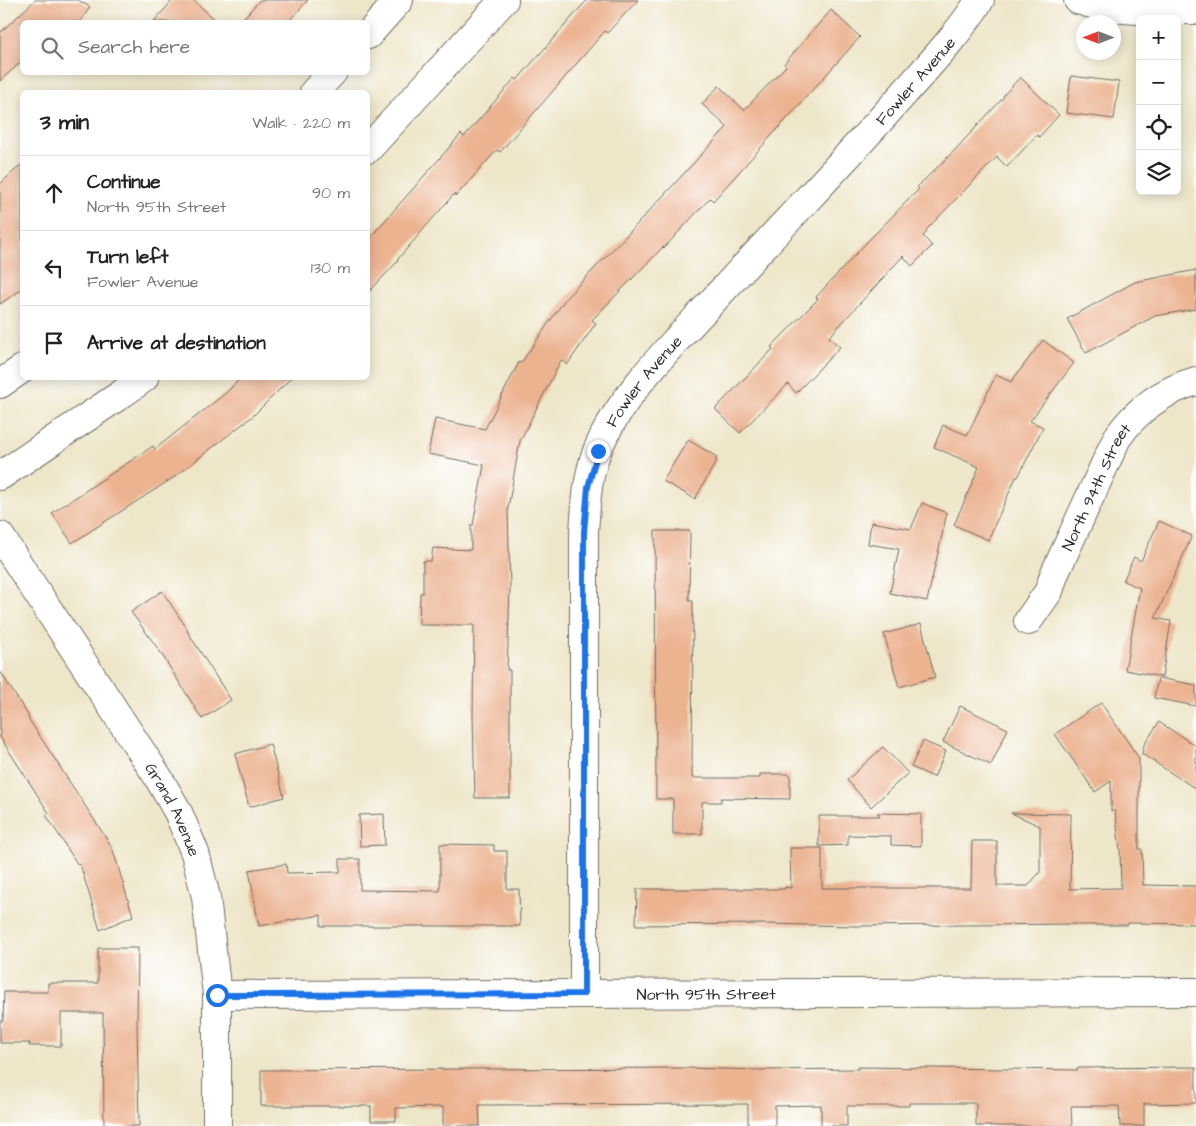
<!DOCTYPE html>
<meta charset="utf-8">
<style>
body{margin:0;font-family:"Architects Daughter",sans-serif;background:#f6f6f6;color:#222}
.controls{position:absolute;right:15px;top:15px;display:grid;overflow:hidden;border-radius:8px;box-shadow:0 2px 12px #0003}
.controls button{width:45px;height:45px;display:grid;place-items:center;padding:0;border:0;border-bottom:1px solid #e0e0e0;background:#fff;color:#222;font:25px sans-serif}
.compass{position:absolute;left:1076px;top:15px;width:45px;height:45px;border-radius:50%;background:#fff;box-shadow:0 2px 12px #0003;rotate:270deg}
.stop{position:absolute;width:15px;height:15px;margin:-11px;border:4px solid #1a73e8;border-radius:50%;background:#fff}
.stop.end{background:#1a73e8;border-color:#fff;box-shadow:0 1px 5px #0008}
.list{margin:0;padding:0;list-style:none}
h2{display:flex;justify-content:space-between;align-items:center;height:65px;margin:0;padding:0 20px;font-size:21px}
h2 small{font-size:16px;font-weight:400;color:#767676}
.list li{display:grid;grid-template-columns:32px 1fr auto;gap:15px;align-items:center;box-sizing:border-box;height:75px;padding:0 20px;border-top:1px solid #e0e0e0}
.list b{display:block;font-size:19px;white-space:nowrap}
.list p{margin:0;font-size:16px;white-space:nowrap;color:#767676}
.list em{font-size:16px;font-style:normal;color:#767676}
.icon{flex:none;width:28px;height:28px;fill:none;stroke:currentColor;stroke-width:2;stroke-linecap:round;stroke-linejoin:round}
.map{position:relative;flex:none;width:1196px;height:1126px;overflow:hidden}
.search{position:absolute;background:#fff;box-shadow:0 2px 12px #0003;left:20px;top:20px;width:350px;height:55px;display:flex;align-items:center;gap:12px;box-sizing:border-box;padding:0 18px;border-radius:8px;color:#767676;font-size:19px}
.panel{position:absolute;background:#fff;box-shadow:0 2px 12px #0003;left:20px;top:90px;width:350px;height:290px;border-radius:8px}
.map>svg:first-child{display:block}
</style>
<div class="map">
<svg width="1196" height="1126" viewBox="0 0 1196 1126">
<rect width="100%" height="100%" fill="#fff"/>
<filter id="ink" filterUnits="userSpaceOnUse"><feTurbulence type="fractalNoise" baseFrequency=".02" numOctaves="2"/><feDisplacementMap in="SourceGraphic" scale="10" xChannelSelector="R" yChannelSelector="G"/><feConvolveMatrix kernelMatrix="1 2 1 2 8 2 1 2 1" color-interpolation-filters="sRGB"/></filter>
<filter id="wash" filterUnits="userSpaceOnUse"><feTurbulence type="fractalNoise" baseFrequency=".0096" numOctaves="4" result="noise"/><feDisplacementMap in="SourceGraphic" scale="20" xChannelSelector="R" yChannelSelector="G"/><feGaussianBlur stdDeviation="1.12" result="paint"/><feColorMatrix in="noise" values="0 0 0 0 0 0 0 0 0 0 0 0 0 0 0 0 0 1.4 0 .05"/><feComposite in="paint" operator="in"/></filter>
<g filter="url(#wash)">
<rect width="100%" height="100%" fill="#eee6c9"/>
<g id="blocks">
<g fill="#ecb391">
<polygon points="35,0 78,0 90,7 80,22 22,22 22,61 0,81 0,33"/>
<polygon points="173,0 193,0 218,22 153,22"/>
<polygon points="260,0 308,0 288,22 240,22"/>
<polygon points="587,0 638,0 607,33 605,31 500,152 497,150 456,196 454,194 397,260 398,261 368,293 368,240 461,134 464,137 515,78 517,80"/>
<polygon points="831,10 860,37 713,201 710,198 664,248 663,247 592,320 596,323 567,365 561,360 520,441 508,508 510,589 507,670 510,670 510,798 475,798 473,717 474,625 419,625 420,593 423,593 423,561 431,561 433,548 471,550 471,525 473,525 484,465 428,454 435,419 485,429 519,362 521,363 566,298 626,236 727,127 702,104 719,86 744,110 786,66 784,64"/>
<polygon points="1071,76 1119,82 1114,119 1066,113"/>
<polygon points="1020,77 1059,115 1039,137 1037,135 1007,167 997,157 926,230 927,232 923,236 932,246 912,266 903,256 829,337 840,347 796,393 788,384 740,433 715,409 773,349 771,347 818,299 816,297 868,241 919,189 917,187 954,151 1004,97 1003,96"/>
<polygon points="22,164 22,289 0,304 0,184"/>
<polygon points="1196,270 1196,309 1155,316 1086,353 1067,319 1135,282"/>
<polygon points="1043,340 1074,363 1030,421 1043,427 1018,477 1016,477 988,540 954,525 979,467 934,447 943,425 967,435 996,375 1011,382"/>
<polygon points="241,378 291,378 253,416 173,478 72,543 52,513 153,446 155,449 227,392"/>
<polygon points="688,440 717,457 715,459 717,460 695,499 663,481"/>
<polygon points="922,503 947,513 927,601 890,593 899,549 868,544 871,522 911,529"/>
<polygon points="1159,521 1192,536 1155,618 1171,621 1162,677 1125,670 1140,588 1123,581 1134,557 1141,561"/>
<polygon points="655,531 690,531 689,601 693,601 692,778 760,778 760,774 790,774 790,799 721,798 721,802 702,802 702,834 673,834 673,799 656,799"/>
<polygon points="162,591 188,630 187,631 231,700 202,719 159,650 131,612"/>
<polygon points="921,624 935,677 899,687 884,634"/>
<polygon points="0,671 29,717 28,718 112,847 133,916 100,930 80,864 78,865 46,815 49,813 0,737"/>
<polygon points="1158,678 1196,685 1196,706 1154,698"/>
<polygon points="1101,703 1139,758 1139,849 1142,849 1143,885 1196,886 1196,924 1128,923 1128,925 1079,925 1079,924 856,926 766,924 636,925 637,889 785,889 785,887 791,888 790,848 822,848 822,888 971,888 972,841 997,841 997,886 1028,886 1040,872 1040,826 1011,813 1071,814 1070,889 1121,888 1120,850 1115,811 1111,811 1111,781 1095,792 1055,734"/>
<polygon points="960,706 1008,729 991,765 943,742"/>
<polygon points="1159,722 1196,746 1196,789 1142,754 1144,745"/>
<polygon points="923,741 946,751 934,777 911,767"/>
<polygon points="270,744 284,797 249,807 235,754"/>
<polygon points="883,747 908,773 871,807 847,780"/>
<polygon points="877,813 921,814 921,846 891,845 891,836 848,835 848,845 819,846 819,816 880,816"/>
<polygon points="384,814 385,845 360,846 359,815"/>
<polygon points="440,844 494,845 494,851 507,851 507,889 519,889 520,926 321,926 321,915 259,926 249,870 286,864 287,873 340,872 340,859 360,859 360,890 440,891"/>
<polygon points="98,948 138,948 137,1023 139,1126 104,1126 103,1013 61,1013 61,1046 29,1046 30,1043 0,1043 0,1021 3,1021 4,992 48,992 48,983 98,983"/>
<polygon points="858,1067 1078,1070 1078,1068 1196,1067 1196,1103 1144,1104 1144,1126 1120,1126 1119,1106 1071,1106 1072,1126 976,1126 976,1103 909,1103 909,1106 847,1106 847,1126 821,1126 821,1105 775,1106 775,1126 748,1126 748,1104 479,1105 480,1126 443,1126 443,1107 396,1108 396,1121 371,1121 371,1106 261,1106 261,1070 687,1068 759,1070 858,1069"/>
</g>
</g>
</g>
<g filter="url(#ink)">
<use href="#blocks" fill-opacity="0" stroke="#6f6c62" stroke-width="1"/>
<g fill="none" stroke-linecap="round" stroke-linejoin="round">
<g stroke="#6f6c62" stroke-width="30">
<g id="street">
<path d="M 1078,0 C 1115,13 1157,10 1196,10"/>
<polyline points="368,35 399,0"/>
<polyline points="314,92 333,72"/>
<polyline points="368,149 504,0"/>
<polyline points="0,384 22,369"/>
<polyline points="0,476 123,393 144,378"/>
<path id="s1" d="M 0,536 L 158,777 L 178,812 L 195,853 L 206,897 L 217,995 L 217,1126"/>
<path id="s2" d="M 1028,621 L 1049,591 L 1054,575 L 1117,438 C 1137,409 1162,391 1196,381"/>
<path id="s3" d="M 584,994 L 584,532 C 586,505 587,477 597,451 C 619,397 670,347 709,305 C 772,236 837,169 899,99 C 927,67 957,36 980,0"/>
<path id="s4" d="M 217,995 L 1196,992"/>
</g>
</g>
<use href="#street" stroke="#fff" stroke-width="28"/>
</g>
</g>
<g fill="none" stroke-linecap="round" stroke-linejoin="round" filter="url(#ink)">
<polyline stroke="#1a73e8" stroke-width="6" points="217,995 584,994 584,532 588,487 598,451"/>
</g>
<g text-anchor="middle" stroke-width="5" stroke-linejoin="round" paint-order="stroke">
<g font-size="16" fill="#2b2b2b" stroke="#fff">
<text dy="6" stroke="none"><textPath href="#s3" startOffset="1034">Fowler Avenue</textPath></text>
<text dy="6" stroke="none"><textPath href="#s3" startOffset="629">Fowler Avenue</textPath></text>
<text dy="6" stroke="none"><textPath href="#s2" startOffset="151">North 94th Street</textPath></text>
<text dy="6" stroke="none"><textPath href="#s1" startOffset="324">Grand Avenue</textPath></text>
<text dy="6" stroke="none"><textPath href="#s4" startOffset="489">North 95th Street</textPath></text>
</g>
</g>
</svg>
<div class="controls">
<button>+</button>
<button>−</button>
<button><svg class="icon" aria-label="locate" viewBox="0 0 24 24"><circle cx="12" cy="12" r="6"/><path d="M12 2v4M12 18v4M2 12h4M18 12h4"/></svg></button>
<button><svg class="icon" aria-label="layers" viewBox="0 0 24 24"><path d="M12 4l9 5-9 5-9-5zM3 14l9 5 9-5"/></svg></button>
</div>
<svg class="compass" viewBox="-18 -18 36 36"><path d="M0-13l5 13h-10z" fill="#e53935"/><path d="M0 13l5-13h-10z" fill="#767676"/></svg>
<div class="stop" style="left:217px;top:995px"></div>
<div class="stop end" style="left:598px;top:451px"></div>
<div class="search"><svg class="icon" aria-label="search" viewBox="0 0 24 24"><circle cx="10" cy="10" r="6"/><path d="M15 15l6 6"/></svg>Search here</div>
<section class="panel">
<h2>3 min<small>Walk · 220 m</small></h2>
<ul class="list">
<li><svg class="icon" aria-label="ahead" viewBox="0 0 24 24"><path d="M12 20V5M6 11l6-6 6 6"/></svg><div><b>Continue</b><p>North 95th Street</p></div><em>90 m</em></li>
<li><svg class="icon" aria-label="left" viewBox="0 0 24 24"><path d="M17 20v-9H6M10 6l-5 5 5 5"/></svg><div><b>Turn left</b><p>Fowler Avenue</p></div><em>130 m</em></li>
<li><svg class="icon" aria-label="arrive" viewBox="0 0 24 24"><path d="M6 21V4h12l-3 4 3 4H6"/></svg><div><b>Arrive at destination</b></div></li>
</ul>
</section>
</div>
